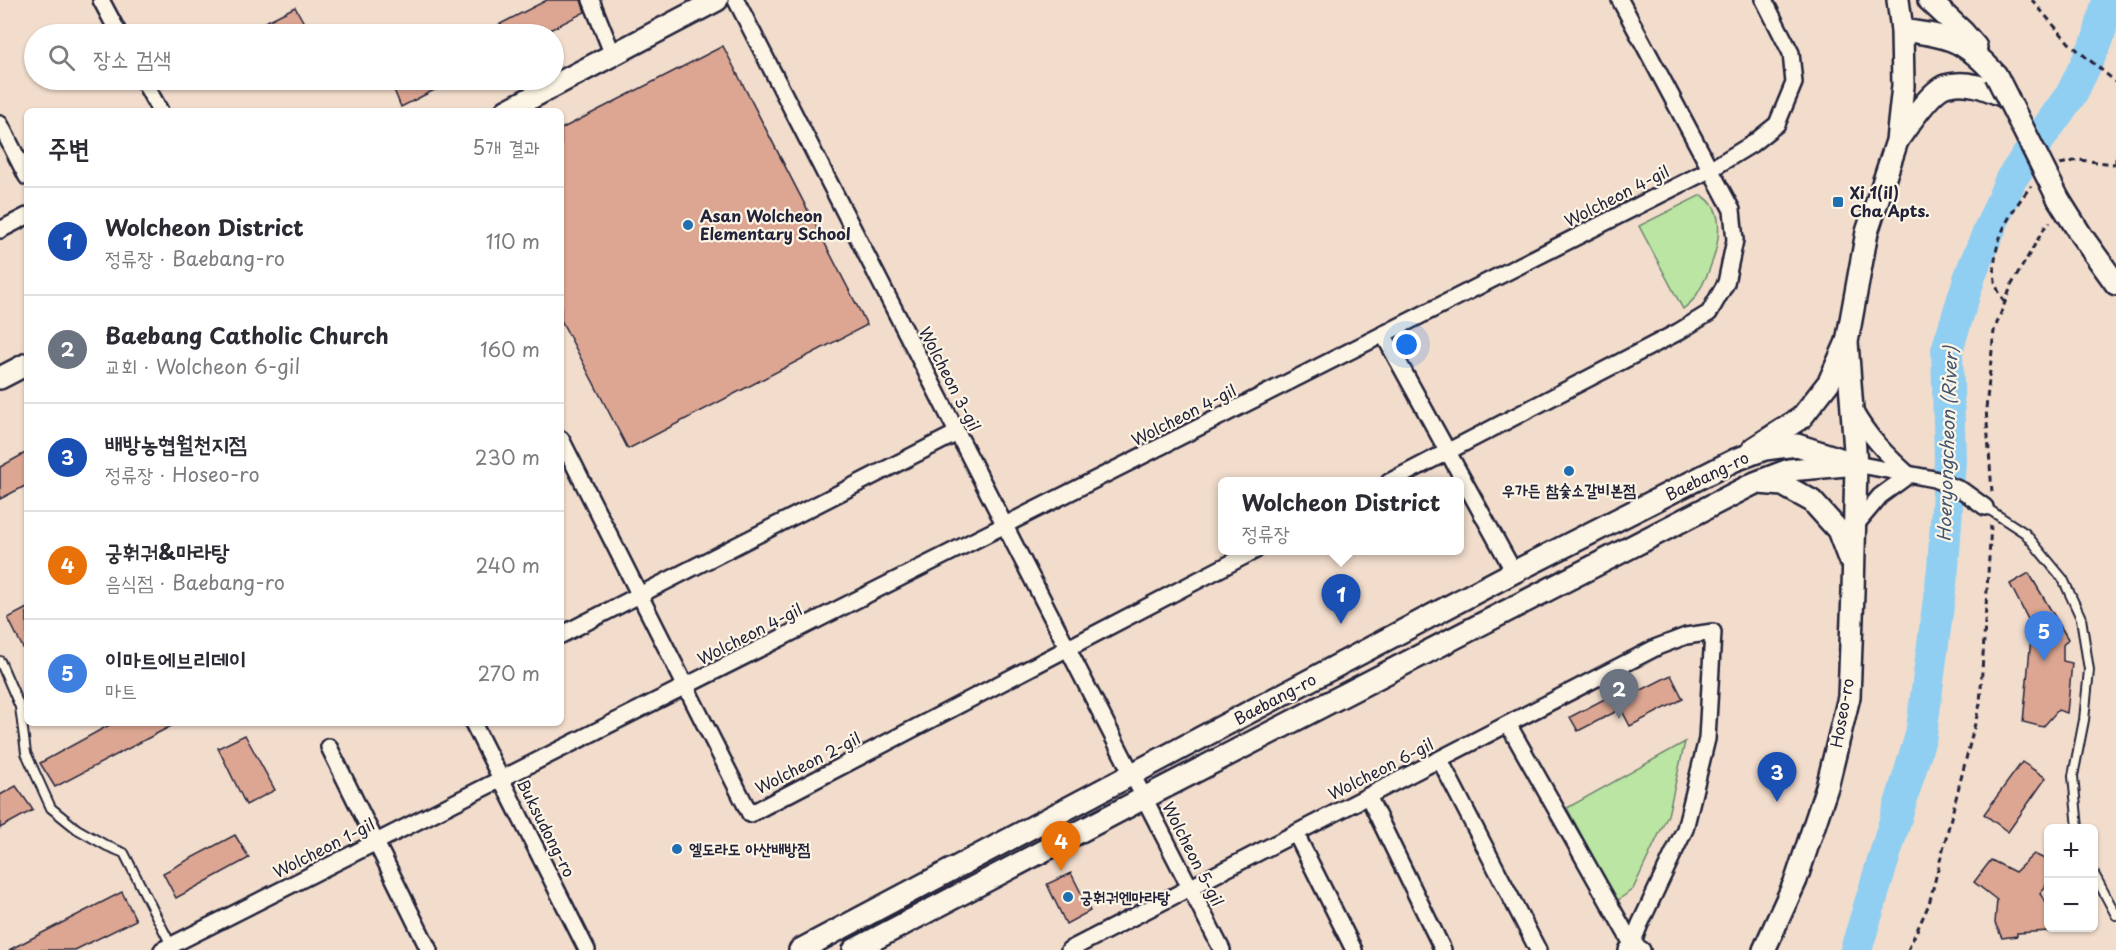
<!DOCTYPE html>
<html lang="ko">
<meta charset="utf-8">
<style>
body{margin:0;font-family:"Playpen Sans","Poor Story",sans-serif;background:#f2f2f3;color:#2b2b33}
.controls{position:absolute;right:18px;bottom:18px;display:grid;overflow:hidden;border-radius:9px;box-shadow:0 2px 4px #0004}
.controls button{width:54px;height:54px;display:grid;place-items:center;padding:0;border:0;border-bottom:2px solid #e1e1e2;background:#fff;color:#2b2b33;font:30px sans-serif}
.you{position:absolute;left:1407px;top:345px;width:21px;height:21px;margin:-15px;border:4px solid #fff;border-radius:50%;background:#1a73e8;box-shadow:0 0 0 9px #1a73e833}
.badge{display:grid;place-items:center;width:39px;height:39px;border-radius:50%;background:#7c3aed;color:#fff;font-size:20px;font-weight:700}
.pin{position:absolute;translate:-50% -50px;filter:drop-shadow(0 2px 3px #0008)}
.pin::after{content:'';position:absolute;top:32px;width:21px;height:18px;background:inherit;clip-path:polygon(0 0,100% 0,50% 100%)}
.popup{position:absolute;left:1218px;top:477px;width:246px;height:78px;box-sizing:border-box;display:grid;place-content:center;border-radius:9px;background:#fff;filter:drop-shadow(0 2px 4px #0005);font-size:20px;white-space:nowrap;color:#7c7c81}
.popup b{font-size:22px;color:#2b2b33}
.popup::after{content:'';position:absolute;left:50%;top:100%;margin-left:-12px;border:12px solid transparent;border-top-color:#fff}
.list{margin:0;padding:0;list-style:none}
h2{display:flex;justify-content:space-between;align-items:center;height:78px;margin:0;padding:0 24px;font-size:26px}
h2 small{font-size:20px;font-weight:400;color:#7c7c81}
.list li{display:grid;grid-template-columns:39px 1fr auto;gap:18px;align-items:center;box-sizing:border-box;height:108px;padding:0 24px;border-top:2px solid #e1e1e2}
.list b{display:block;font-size:22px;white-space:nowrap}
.list p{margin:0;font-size:20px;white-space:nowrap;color:#7c7c81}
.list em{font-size:20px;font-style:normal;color:#7c7c81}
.icon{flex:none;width:33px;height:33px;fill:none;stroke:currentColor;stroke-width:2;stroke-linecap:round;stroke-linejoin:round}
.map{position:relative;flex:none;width:2116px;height:950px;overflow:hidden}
.search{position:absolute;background:#fff;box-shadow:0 2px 4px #0004;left:24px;top:24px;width:540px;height:66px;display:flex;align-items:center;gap:15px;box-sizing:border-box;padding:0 21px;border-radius:33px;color:#7c7c81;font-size:22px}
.panel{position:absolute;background:#fff;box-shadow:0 2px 4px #0004;left:24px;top:108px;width:540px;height:618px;border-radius:9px}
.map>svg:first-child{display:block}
</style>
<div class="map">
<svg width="2116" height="950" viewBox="0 0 2116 950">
<rect width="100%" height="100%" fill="#f2ddcc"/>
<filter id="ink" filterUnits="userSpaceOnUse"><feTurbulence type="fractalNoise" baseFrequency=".0167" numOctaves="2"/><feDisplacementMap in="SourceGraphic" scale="12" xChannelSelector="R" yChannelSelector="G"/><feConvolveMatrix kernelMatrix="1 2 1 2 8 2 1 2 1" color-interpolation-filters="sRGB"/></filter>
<g filter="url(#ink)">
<g fill="#bae5a2" stroke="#6e846e" stroke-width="1.5">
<path d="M 1701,195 C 1735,213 1712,271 1696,296 C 1693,301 1688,305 1683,309 L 1639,226 Z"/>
<polygon points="1685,742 1668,815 1633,889 1617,901 1567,808"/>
</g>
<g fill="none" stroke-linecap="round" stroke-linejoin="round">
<polyline stroke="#91cff2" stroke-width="32" points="1856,950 1921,735 1943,568 1950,460 1947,350 1971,273 2011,179 2072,93 2098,39 2108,0"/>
</g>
<g fill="#dca692" stroke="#22223b" stroke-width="1.5">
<polygon points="547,0 581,0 585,12 542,34 481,34"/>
<polygon points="295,7 308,30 299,34 242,34"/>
<polygon points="723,46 867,325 628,449 561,320 561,129"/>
<polygon points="390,80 454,80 401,107"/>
<polygon points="27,452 27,485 0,499 0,467"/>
<polygon points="2029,573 2068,639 2063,645 2063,661 2072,663 2067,713 2058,710 2043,727 2023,722 2031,638 2035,633 2010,584"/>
<polygon points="27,608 27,656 8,618"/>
<polygon points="1671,675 1683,699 1630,726 1621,709 1578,731 1570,717 1614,694 1618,702"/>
<polygon points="113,723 177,723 55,787 40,763"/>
<polygon points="245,735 275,790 246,805 218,748"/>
<polygon points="2022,762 2046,778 2008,832 1984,814"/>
<polygon points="16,786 33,810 0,828 0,795"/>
<polygon points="235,835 249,858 176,898 163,873"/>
<polygon points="2034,854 2049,861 2049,881 2040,894 2049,906 2049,931 2017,933 2017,936 2002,938 1995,923 1997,900 1974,882 1991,860 2015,872"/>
<polygon points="1071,873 1090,911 1066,924 1047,884"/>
<polygon points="122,892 136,920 75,950 9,950"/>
</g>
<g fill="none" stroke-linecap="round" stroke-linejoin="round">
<g stroke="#22223b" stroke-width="12">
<g id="lane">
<polyline points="1985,507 2025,533 2063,579 2081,618 2089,670 2084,720 2073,776 2078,828"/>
<polyline points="0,661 20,707 26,753 51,808 77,829 107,846 124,853 171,945"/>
<polyline points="2094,874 2116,915"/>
</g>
</g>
<g stroke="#22223b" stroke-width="20">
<g id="street">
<polyline points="101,0 119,34"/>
<polyline points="591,0 613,55"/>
<polyline points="736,0 1222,950"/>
<polyline points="143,80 160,111"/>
<polyline points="0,124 27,177"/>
<polyline points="0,230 27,216"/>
<polyline points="1383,334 1514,572"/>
<path d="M 1854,410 C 1868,436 1887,455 1909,475 L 1880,496 L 1854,527"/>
<polyline points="561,439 750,814 1256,550"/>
<polyline points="1856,464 1934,479 1963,491 1985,507"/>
<polyline points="1389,482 1678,332 1709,313 1726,283 1735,240 1732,210 1620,0"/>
<polyline points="561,635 957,433"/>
<polyline points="473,723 587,950"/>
<polyline points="1508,724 1632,944 1642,950"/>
<polyline points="329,747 429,950"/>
<polyline points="1440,760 1538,950"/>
<polyline points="1368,796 1443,950"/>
<polyline points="1296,834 1354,950"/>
<polyline points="162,950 1711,169 1752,144 1777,124 1794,83 1791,53 1764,0"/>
<polyline points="1069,950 1657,647 1686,636 1713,632 1707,739 1685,829 1640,924 1632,944 1627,950"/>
</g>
</g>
<g stroke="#22223b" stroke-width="26">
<g id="secondary">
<polyline points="1929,0 1963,32 1976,47"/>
<path d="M 1902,30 C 1949,37 1963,38 1996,75"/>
<polyline points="506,111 717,0"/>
<path d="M 1899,138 C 1908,125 1931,91 1945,86 C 1967,79 1988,89 2008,98"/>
<polyline points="2059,200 2081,235 2116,284"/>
<polyline points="0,378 27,364"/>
<polyline points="1754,448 1801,418 1829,382 1846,344"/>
<polyline points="1759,483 1783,485 1812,501 1838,530 1849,559"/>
<polyline points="800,950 1514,572 1735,460 1765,449 1797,445 1856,464"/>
<polyline points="854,950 1144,798 1755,483 1789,470 1846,465"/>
<polyline points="1764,950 1796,880 1827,787 1849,697 1853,592 1856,464 1847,342 1867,232 1897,141 1903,86 1902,30 1898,0"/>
</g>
</g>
<g stroke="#22223b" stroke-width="3" stroke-dasharray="6 4.5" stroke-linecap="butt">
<polyline points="2032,0 2069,43 2116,82"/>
<polyline points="2116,158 2116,167"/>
<polyline points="2060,164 2079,160 2115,164"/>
<path d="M 2004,302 C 2001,296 1996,288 1995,281 C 1991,242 2009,214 2031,186"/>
<polyline points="1992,492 1986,409 1994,331 2012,284 2045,227 2050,222"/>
<polyline points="1908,950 1929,904 1980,704 1991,525"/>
</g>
<use href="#lane" stroke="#fcf5e5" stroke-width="8"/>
<use href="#street" stroke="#fcf5e5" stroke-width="15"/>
<use href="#secondary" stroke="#fcf5e5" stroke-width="21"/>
<g stroke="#22223b" stroke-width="26" stroke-linecap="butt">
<polyline id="secondary-bridge" points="1996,75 2059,200"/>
</g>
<use href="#secondary-bridge" stroke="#fcf5e5" stroke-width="21"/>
</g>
</g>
<g fill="#1f6fb2" stroke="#fcf5e5" stroke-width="2">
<rect x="1832" y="196" width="12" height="12" rx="3"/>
<circle cx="688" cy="225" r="6"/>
<circle cx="1569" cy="471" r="6"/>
<circle cx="677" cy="849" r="6"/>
<circle cx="1068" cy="897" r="6"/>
</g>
<g text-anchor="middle" stroke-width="4.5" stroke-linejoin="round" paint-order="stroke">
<g font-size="16" font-weight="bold" fill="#22223b" stroke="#fcf5e5" text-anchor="start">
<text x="1850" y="199">Xi 1(il)<tspan x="1850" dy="18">Cha Apts.</tspan></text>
<text x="700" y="222">Asan Wolcheon<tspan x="700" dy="18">Elementary School</tspan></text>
<text x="1569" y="496" text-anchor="middle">우가든 참숯소갈비본점</text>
<text x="689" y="855">엘도라도 아산배방점</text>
<text x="1080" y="903">궁훠궈엔마라탕</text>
</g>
<g font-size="16" fill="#22223b" stroke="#fcf5e5">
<text transform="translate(1617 196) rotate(-27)" y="6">Wolcheon 4-gil</text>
<text transform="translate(950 379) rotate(63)" y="6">Wolcheon 3-gil</text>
<text transform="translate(1184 415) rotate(-27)" y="6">Wolcheon 4-gil</text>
<text transform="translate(1707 476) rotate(-26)" y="6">Baebang-ro</text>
<text transform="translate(750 634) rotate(-27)" y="6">Wolcheon 4-gil</text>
<text transform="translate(1275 699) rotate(-28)" y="6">Baebang-ro</text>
<text transform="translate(1842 713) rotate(-80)" y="6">Hoseo-ro</text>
<text transform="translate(808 763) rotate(-27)" y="6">Wolcheon 2-gil</text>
<text transform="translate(1381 769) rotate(-27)" y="6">Wolcheon 6-gil</text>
<text transform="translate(546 828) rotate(63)" y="6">Buksudong-ro</text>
<text transform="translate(324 848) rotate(-27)" y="6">Wolcheon 1-gil</text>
<text transform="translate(1193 854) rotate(63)" y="6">Wolcheon 5-gil</text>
</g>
<g font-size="18" font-style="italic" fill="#435672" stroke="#fcf5e5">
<text transform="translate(1948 444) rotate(-88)" y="6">Hoeryongcheon (River)</text>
</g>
</g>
</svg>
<div class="controls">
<button>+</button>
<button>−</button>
</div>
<div class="you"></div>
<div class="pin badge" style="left:1341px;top:624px;background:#1a4fb4">1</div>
<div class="popup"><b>Wolcheon District</b>정류장</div>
<div class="pin badge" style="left:1619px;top:719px;background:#6b7280">2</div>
<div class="pin badge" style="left:1777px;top:802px;background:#1a4fb4">3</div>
<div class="pin badge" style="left:1061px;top:871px;background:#e8710a">4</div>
<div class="pin badge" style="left:2044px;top:661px;background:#3f7fe0">5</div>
<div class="search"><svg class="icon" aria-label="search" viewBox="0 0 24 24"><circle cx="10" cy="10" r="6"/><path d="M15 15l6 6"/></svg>장소 검색</div>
<section class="panel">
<h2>주변<small>5개 결과</small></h2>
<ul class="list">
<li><span class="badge" style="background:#1a4fb4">1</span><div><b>Wolcheon District</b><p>정류장 · Baebang-ro</p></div><em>110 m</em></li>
<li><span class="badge" style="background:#6b7280">2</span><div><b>Baebang Catholic Church</b><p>교회 · Wolcheon 6-gil</p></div><em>160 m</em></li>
<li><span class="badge" style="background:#1a4fb4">3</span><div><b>배방농협월천지점</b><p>정류장 · Hoseo-ro</p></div><em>230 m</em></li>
<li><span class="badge" style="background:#e8710a">4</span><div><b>궁훠궈&amp;마라탕</b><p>음식점 · Baebang-ro</p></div><em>240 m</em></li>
<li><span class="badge" style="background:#3f7fe0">5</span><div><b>이마트에브리데이</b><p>마트</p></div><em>270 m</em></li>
</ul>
</section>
</div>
